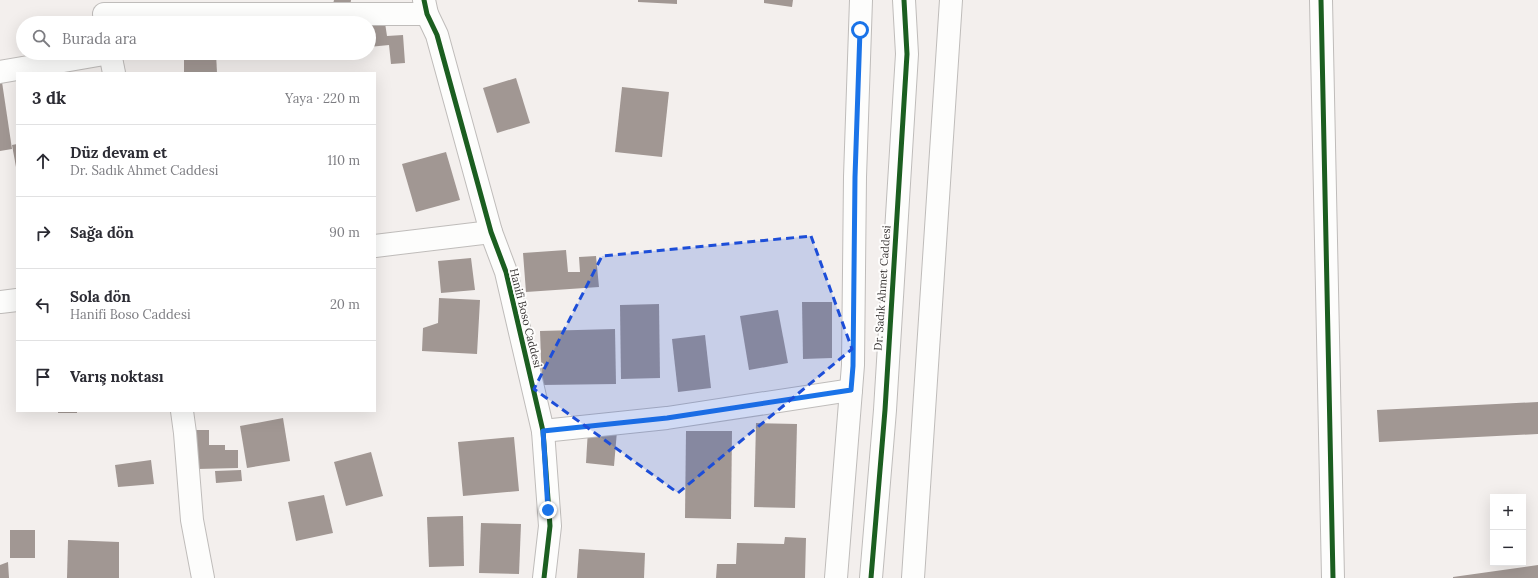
<!DOCTYPE html>
<html lang="tr">
<meta charset="utf-8">
<style>
body{margin:0;font-family:Lora,serif;background:#f2f2f3;color:#2b2b33}
.controls{position:absolute;right:12px;bottom:12px;display:grid;overflow:hidden;border-radius:0px;box-shadow:0 4px 16px #0002}
.controls button{width:36px;height:36px;display:grid;place-items:center;padding:0;border:0;border-bottom:1px solid #e1e1e2;background:#fff;color:#2b2b33;font:20px sans-serif}
.stop{position:absolute;width:12px;height:12px;margin:-9px;border:3px solid #1a73e8;border-radius:50%;background:#fff}
.stop.end{background:#1a73e8;border-color:#fff;box-shadow:0 1px 4px #0008}
.list{margin:0;padding:0;list-style:none}
h2{display:flex;justify-content:space-between;align-items:center;height:52px;margin:0;padding:0 16px;font-size:17px}
h2 small{font-size:13px;font-weight:400;color:#7c7c81}
.list li{display:grid;grid-template-columns:26px 1fr auto;gap:12px;align-items:center;box-sizing:border-box;height:72px;padding:0 16px;border-top:1px solid #e1e1e2}
.list b{display:block;font-size:15px;white-space:nowrap}
.list p{margin:0;font-size:13px;white-space:nowrap;color:#7c7c81}
.list em{font-size:13px;font-style:normal;color:#7c7c81}
.icon{flex:none;width:22px;height:22px;fill:none;stroke:currentColor;stroke-width:2;stroke-linecap:round;stroke-linejoin:round}
.map{position:relative;flex:none;width:1538px;height:578px;overflow:hidden}
.search{position:absolute;background:#fff;box-shadow:0 4px 16px #0002;left:16px;top:16px;width:360px;height:44px;display:flex;align-items:center;gap:10px;box-sizing:border-box;padding:0 14px;border-radius:22px;color:#7c7c81;font-size:15px}
.panel{position:absolute;background:#fff;box-shadow:0 4px 16px #0002;left:16px;top:72px;width:360px;height:340px;border-radius:0px}
.map>svg:first-child{display:block}
</style>
<div class="map">
<svg width="1538" height="578" viewBox="0 0 1538 578">
<rect width="100%" height="100%" fill="#f3efed"/>
<g fill="#a19793">
<polygon points="334,0 351,0 350,7 333,4"/>
<polygon points="638,0 677,0 677,4 638,2"/>
<polygon points="764,0 793,0 792,7 764,3"/>
<polygon points="385,23 387,36 403,35 405,63 391,64 389,45 369,47 369,24"/>
<polygon points="184,53 216,53 217,73 184,73"/>
<polygon points="516,78 530,123 497,133 483,88"/>
<polygon points="2,82 12,149 0,151 0,83"/>
<polygon points="622,87 669,92 662,157 615,152"/>
<polygon points="17,144 17,167 16,167 12,145"/>
<polygon points="446,152 460,200 416,212 402,164"/>
<polygon points="566,250 568,272 580,272 579,257 596,256 599,287 526,292 523,253"/>
<polygon points="471,258 475,290 441,293 438,261"/>
<polygon points="439,298 480,300 477,354 422,351 423,328 438,323"/>
<polygon points="802,302 832,302 832,358 803,359"/>
<polygon points="659,304 660,378 621,379 620,305"/>
<polygon points="778,310 788,363 749,370 740,316"/>
<polygon points="615,329 616,384 542,385 540,331"/>
<polygon points="705,335 711,388 678,392 672,339"/>
<polygon points="1538,402 1538,434 1379,442 1377,410"/>
<rect x="58" y="411" width="19" height="2"/>
<polygon points="283,418 290,461 247,468 240,426"/>
<polygon points="756,423 797,424 795,508 754,507"/>
<polygon points="588,429 617,431 614,466 586,463"/>
<polygon points="196,430 209,430 209,445 225,445 225,450 238,450 238,468 197,469"/>
<polygon points="686,431 732,431 731,519 685,518"/>
<polygon points="514,437 519,491 463,496 458,442"/>
<polygon points="371,452 383,496 346,506 334,462"/>
<polygon points="151,460 154,484 118,487 115,465"/>
<polygon points="241,470 242,481 216,483 215,471"/>
<polygon points="324,495 333,533 296,541 288,502"/>
<polygon points="463,516 464,566 429,567 427,517"/>
<polygon points="481,523 521,524 519,574 479,573"/>
<rect x="10" y="530" width="25" height="28"/>
<polygon points="785,537 806,538 805,578 716,578 717,564 736,564 737,543 784,544"/>
<polygon points="68,540 119,542 119,578 67,578"/>
<polygon points="579,549 645,553 644,578 577,578"/>
<polygon points="8,562 9,578 0,578 0,565"/>
<polygon points="1538,565 1538,578 1453,578 1453,577"/>
</g>
<g fill="none" stroke-linecap="round" stroke-linejoin="round">
<g stroke="#bfbcba" stroke-width="24">
<g id="street">
<polyline points="424,0 427,14 437,35 491,232 506,272 543,431 550,526 544,578"/>
<polyline points="1321,0 1333,578"/>
<polyline points="104,14 427,14"/>
<polyline points="110,53 114,73"/>
<polyline points="0,72 110,53"/>
<polyline points="375,246 491,232"/>
<polyline points="0,302 17,300"/>
<polyline points="182,411 185,433 192,520 203,578"/>
<polyline points="543,431 667,418 851,390"/>
<polyline points="913,578 951,0"/>
</g>
</g>
<g stroke="#bfbcba" stroke-width="24">
<g id="secondary">
<polyline points="836,578 853,365 855,177 861,0"/>
<polyline points="871,578 885,410 907,54 904,0"/>
</g>
</g>
<use href="#street" stroke="#fdfdfc" stroke-width="22"/>
<use href="#secondary" stroke="#fdfdfc" stroke-width="22"/>
<g stroke="#fefdfc" stroke-width="8">
<g id="cycleway">
<polyline points="424,0 427,14 437,35 491,232 506,272 543,431 550,526 544,578"/>
<polyline points="1321,0 1333,578"/>
<polyline points="871,578 885,410 907,54 904,0"/>
</g>
</g>
<use href="#cycleway" stroke="#1b5e20" stroke-width="5"/>
</g>
<g fill="none" stroke-linecap="round" stroke-linejoin="round">
<polyline stroke="#1a73e8" stroke-width="5" points="548,510 543,431 667,418 851,390 853,366 855,177 860,30"/>
</g>
<path fill="#1d4ed8" fill-opacity="0.2" stroke="#1d4ed8" stroke-width="3" stroke-dasharray="8 5" stroke-linejoin="round" d="M 811,236 L 852,349 L 678,493 L 534,389 L 602,256 Z"/>
<g text-anchor="middle" stroke-width="4" stroke-linejoin="round" paint-order="stroke">
<g font-size="11" fill="#3a3635" stroke="#fefdfc">
<text transform="translate(882 288) rotate(-86)" y="4">Dr. Sadık Ahmet Caddesi</text>
<text transform="translate(526 318) rotate(76)" y="4">Hanifi Boso Caddesi</text>
</g>
</g>
</svg>
<div class="controls">
<button>+</button>
<button>−</button>
</div>
<div class="stop" style="left:860px;top:30px"></div>
<div class="stop end" style="left:548px;top:510px"></div>
<div class="search"><svg class="icon" aria-label="search" viewBox="0 0 24 24"><circle cx="10" cy="10" r="6"/><path d="M15 15l6 6"/></svg>Burada ara</div>
<section class="panel">
<h2>3 dk<small>Yaya · 220 m</small></h2>
<ul class="list">
<li><svg class="icon" aria-label="ahead" viewBox="0 0 24 24"><path d="M12 20V5M6 11l6-6 6 6"/></svg><div><b>Düz devam et</b><p>Dr. Sadık Ahmet Caddesi</p></div><em>110 m</em></li>
<li><svg class="icon" aria-label="right" viewBox="0 0 24 24"><path d="M7 20v-9h11M14 6l5 5-5 5"/></svg><div><b>Sağa dön</b></div><em>90 m</em></li>
<li><svg class="icon" aria-label="left" viewBox="0 0 24 24"><path d="M17 20v-9H6M10 6l-5 5 5 5"/></svg><div><b>Sola dön</b><p>Hanifi Boso Caddesi</p></div><em>20 m</em></li>
<li><svg class="icon" aria-label="arrive" viewBox="0 0 24 24"><path d="M6 21V4h12l-3 4 3 4H6"/></svg><div><b>Varış noktası</b></div></li>
</ul>
</section>
</div>
